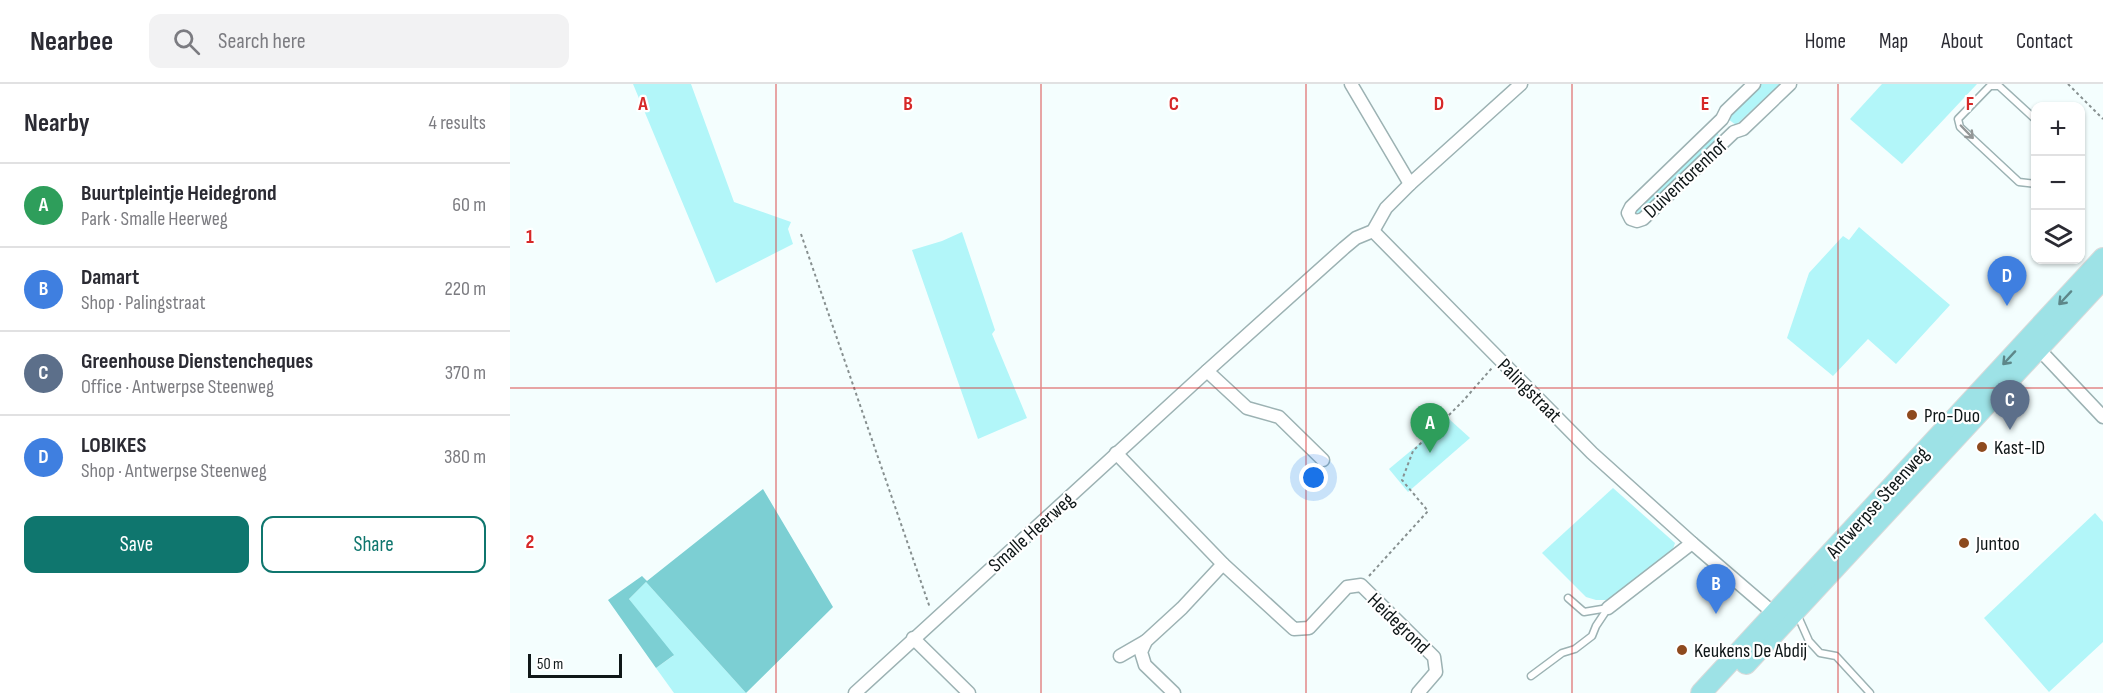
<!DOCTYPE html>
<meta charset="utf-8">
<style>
body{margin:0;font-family:"Sofia Sans Condensed",sans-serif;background:#f2f2f3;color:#2b2b33}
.controls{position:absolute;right:18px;top:18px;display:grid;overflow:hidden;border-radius:12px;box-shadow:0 2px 4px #0004}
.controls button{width:54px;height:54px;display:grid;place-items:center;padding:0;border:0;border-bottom:2px solid #e1e1e2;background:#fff;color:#2b2b33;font:30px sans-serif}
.scale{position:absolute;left:18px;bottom:15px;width:94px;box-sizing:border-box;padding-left:6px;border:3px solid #0f1718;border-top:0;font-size:16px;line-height:21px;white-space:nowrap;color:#0f1718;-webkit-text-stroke:4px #fff;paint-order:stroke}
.you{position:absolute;left:804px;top:394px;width:21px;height:21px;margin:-15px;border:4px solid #fff;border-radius:50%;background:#1a73e8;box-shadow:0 0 0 9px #1a73e833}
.badge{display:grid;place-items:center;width:39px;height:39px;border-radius:50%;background:#0f766e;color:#fff;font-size:20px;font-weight:700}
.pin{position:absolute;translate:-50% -50px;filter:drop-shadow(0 2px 3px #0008)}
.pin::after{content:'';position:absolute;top:32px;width:21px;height:18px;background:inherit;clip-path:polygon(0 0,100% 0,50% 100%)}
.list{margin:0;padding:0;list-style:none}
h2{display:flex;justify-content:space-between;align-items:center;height:78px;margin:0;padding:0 24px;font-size:26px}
h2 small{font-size:20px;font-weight:400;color:#7c7c81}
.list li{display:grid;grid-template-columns:39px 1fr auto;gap:18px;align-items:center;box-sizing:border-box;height:84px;padding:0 24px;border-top:2px solid #e1e1e2}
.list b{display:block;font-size:22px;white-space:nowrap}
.list p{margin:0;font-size:20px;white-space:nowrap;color:#7c7c81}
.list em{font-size:20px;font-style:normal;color:#7c7c81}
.actions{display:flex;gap:12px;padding:18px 24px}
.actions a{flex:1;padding:14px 0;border:2px solid #0f766e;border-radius:12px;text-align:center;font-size:21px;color:#0f766e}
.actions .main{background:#0f766e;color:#fff}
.icon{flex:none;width:33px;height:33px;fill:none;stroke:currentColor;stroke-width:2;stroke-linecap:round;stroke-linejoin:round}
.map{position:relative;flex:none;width:1593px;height:609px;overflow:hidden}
header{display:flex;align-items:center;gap:36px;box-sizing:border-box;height:84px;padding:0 30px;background:#fff;border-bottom:2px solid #e1e1e2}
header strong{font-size:28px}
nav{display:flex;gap:33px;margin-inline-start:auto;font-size:21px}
.search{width:420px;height:54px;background:#f2f2f3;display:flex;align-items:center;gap:15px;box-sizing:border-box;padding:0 21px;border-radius:12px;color:#7c7c81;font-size:22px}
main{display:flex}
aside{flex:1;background:#fff}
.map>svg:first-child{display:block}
</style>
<header>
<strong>Nearbee</strong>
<div class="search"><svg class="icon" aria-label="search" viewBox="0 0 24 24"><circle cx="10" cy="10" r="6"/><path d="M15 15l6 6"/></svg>Search here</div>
<nav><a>Home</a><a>Map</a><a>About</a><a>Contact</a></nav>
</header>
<main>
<aside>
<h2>Nearby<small>4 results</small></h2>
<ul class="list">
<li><span class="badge" style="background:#2e9e5b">A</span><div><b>Buurtpleintje Heidegrond</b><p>Park · Smalle Heerweg</p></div><em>60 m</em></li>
<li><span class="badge" style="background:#3f7fe0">B</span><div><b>Damart</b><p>Shop · Palingstraat</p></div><em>220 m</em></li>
<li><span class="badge" style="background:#5c6f8a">C</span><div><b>Greenhouse Dienstencheques</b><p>Office · Antwerpse Steenweg</p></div><em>370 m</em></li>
<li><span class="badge" style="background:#3f7fe0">D</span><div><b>LOBIKES</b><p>Shop · Antwerpse Steenweg</p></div><em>380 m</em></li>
</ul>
<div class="actions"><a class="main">Save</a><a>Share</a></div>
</aside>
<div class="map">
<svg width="1593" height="609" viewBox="0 0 1593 609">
<rect width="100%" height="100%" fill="#f4fefe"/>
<g fill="#b2f6f9">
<polygon points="123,0 181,0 224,118 281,138 278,145 283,160 206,199"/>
<polygon points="1248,0 1270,0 1226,41 1218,35 1218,28"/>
<polygon points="1372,0 1467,0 1392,80 1340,35"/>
<polygon points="1207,47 1210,55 1128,134 1122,125"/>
<polygon points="1349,143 1440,221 1386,280 1358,255 1323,292 1277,254 1299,189 1333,152 1339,156"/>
<polygon points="452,148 485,246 482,250 517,334 468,355 402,166 432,157"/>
<polygon points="939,335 960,354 898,408 879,385"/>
<polygon points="1103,404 1165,459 1162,468 1097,516 1086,516 1076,513 1032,469"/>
<polygon points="1585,429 1593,438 1593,558 1539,608 1474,534"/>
<polygon points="136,498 236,609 164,609 146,584 163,572 119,515"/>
</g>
<polygon fill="#7ccfd3" points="253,405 323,523 236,609 136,498 119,515 164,571 146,584 98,516 132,492 137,497"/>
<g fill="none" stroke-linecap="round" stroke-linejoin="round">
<g stroke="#9cb2b3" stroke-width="9">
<g id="lane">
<polyline points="1526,36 1489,2 1480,2 1448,35 1450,43 1509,98 1526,100"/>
<polyline points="1058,514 1074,528 1098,524"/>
<polyline points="1287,530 1299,557 1310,569 1326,572 1360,609"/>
<polyline points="1021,592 1052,569 1065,565 1082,552 1086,542 1098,524"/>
</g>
</g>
<g stroke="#9cb2b3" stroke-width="15">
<g id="street">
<polyline points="841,0 900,100"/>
<polyline points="1244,0 1216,27 1212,35 1121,123 1118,129 1121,135 1127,137 1133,135 1224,48 1233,45 1280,0"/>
<polyline points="863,147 1082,369 1182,459 1268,533"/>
<polyline points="1524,260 1593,333"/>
<polyline points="697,287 737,324 769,333 813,376"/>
<polyline points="606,369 713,480 784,545 799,544 837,503 851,501 924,573 926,588 908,609"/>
<polyline points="1098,524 1182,459"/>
<polyline points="403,554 459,609"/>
<polyline points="610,572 636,557"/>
<polyline points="345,609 697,287 834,164 846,154 863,147 876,124 900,100 1011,0"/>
<polyline points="664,609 635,581 631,568 636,557 672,524 713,480"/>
</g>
</g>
<g stroke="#d9dada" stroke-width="22">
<g id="primary">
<polyline points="1236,580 1593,195"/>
<polyline points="1191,609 1593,174"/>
</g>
</g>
<g stroke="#879090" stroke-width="2" stroke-dasharray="3 3" stroke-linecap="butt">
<polyline points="1558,0 1593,35"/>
<polyline points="291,150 420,524"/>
<polyline points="859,492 918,427 892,396 903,367 953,317 982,284"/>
</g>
<use href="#lane" stroke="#fff" stroke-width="6"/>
<use href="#street" stroke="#fff" stroke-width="12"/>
<use href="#primary" stroke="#9de2e6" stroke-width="20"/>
</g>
<defs><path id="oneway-shaft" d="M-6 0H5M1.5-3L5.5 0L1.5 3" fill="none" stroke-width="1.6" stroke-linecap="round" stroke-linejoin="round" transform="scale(1.5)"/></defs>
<use stroke="#939797" href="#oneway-shaft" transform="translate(1457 48) rotate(46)"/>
<g stroke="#5d8789">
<use href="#oneway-shaft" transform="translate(1555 214) rotate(133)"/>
<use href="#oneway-shaft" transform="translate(1499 274) rotate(133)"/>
</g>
<path fill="none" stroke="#d62828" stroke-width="1.5" stroke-opacity="0.55" d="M 266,0 L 266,609M 531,0 L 531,609M 796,0 L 796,609M 1062,0 L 1062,609M 1328,0 L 1328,609M 0,304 L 1593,304"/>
<g fill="#8e4a1e" stroke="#fff" stroke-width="2">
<circle cx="1402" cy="331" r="6"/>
<circle cx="1472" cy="363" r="6"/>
<circle cx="1454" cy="459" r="6"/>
<circle cx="1172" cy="566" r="6"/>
</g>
<g text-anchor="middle" stroke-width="4.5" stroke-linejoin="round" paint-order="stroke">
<g font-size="20" fill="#0f1718" stroke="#fff">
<text transform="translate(1175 94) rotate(-43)" y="7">Duiventorenhof</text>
<text transform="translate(1020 306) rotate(45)" y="7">Palingstraat</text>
<text transform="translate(1367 418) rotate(-48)" y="7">Antwerpse Steenweg</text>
<text transform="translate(521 448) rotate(-42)" y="7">Smalle Heerweg</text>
<text transform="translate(889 539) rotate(44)" y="7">Heidegrond</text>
</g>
<g font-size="20" fill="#0f1718" stroke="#fff" text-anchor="start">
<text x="1414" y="338">Pro-Duo</text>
<text x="1484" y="370">Kast-ID</text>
<text x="1466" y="466">Juntoo</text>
<text x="1184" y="573">Keukens De Abdij</text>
</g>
</g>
<g font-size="20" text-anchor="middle" font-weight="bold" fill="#d62828" stroke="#fff" stroke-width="4.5" stroke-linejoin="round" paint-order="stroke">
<text x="133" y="26">A</text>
<text x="398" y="26">B</text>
<text x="664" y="26">C</text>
<text x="929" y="26">D</text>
<text x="1195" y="26">E</text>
<text x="1460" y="26">F</text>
<text x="20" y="159">1</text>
<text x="20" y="464">2</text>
</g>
</svg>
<div class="controls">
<button>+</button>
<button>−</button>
<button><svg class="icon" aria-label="layers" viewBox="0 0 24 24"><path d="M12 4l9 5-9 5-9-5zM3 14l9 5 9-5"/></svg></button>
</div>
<div class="scale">50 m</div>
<div class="you"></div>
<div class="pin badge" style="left:920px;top:369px;background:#2e9e5b">A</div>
<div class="pin badge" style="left:1206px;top:530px;background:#3f7fe0">B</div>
<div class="pin badge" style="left:1500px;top:346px;background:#5c6f8a">C</div>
<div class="pin badge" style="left:1497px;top:222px;background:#3f7fe0">D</div>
</div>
</main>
